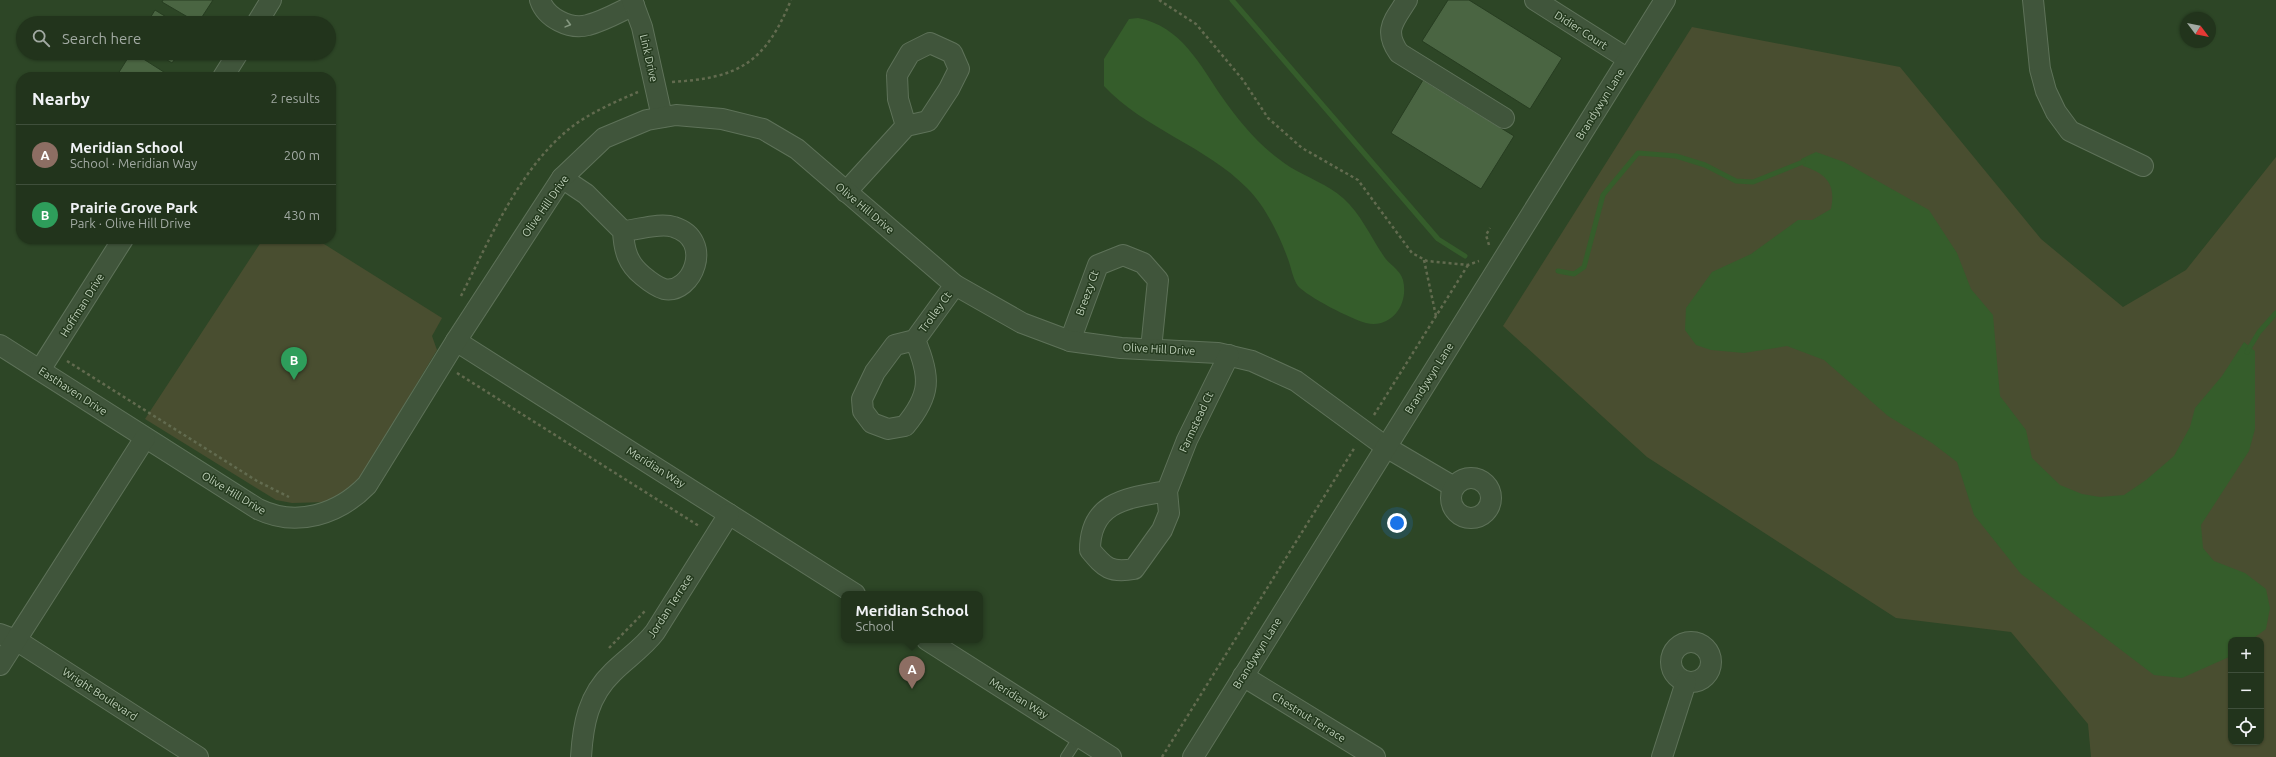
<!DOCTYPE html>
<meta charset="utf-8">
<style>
body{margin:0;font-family:Ubuntu,sans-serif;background:#2a3c25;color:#f1f3f6}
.controls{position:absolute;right:12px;bottom:12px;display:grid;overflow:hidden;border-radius:8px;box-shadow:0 1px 3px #0004}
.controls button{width:36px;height:36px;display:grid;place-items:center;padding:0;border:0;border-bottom:1px solid #3f4f3b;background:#22341c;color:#f1f3f6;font:20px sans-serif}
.compass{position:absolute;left:2180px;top:12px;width:36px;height:36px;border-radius:50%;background:#22341c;box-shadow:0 1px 3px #0004;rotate:122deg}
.you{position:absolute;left:1397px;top:523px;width:14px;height:14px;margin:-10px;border:3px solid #fff;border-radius:50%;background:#1a73e8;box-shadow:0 0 0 6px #1a73e833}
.badge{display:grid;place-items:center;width:26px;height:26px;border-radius:50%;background:#ea580c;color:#fff;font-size:13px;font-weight:700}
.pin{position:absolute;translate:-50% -33px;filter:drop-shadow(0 1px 2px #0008)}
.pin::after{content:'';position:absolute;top:21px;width:14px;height:12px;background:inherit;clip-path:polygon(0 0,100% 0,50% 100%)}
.popup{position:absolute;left:841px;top:591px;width:142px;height:52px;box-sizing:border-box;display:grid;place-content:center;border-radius:8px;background:#22341c;filter:drop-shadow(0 1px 3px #0005);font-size:13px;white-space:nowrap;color:#a2aaa3}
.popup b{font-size:15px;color:#f1f3f6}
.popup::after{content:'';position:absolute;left:50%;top:100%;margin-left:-8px;border:8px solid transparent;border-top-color:#22341c}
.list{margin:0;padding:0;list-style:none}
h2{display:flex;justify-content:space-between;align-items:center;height:52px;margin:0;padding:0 16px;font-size:17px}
h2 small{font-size:13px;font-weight:400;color:#a2aaa3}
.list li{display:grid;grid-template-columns:26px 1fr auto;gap:12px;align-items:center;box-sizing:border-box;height:60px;padding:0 16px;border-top:1px solid #3f4f3b}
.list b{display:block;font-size:15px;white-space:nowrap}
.list p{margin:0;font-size:13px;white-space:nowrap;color:#a2aaa3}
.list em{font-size:13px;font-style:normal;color:#a2aaa3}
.icon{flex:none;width:22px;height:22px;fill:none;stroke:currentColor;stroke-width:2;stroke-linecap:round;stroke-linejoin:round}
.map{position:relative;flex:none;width:2276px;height:757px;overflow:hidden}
.search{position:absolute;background:#22341c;box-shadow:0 1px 3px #0004;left:16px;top:16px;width:320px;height:44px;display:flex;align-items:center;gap:10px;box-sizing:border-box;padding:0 14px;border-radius:22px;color:#a2aaa3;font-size:15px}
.panel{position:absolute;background:#22341c;box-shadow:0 1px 3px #0004;left:16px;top:72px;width:320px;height:172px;border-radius:16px}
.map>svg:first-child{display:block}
</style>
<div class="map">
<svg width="2276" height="757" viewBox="0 0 2276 757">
<rect width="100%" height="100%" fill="#2d4626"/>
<g fill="#494e30" fill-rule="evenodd">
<path d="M 1692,27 L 1900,67 L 2041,239 L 2123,307 L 2186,270 L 2276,157 L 2276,757 L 2091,757 L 2088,724 L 2011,632 L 1896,618 L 1647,457 L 1503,326 ZM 2231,640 L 2261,640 L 2261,742 L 2231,742 Z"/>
<polygon points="263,239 316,239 442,318 432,336 437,350 401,410 369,470 347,489 327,502 292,503 276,500 145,419"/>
</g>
<g fill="#355d2b">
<path d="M 1138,18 C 1181,26 1200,65 1222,97 C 1240,123 1263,150 1290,167 C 1307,177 1328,185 1343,198 C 1361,214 1370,236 1383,255 C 1388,264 1400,269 1403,280 C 1409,304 1392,329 1366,323 C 1351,319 1308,297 1298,286 C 1293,279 1291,267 1288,259 C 1279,235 1266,207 1247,188 C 1206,146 1144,129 1104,86 L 1104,59 L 1129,19 Z"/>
<path d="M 1816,152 L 1844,162 L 1929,210 L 1957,253 L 1971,289 L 1993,315 L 2000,396 L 2026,430 L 2032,458 L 2060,485 L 2082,494 L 2100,497 L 2124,495 L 2146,480 L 2174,456 L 2190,427 L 2195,408 L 2222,376 L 2244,342 L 2255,351 L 2255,429 L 2249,451 L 2201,525 L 2203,548 L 2214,561 L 2245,573 L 2266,589 L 2270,608 L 2266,629 L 2251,640 L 2231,640 L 2231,655 L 2229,657 L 2182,678 L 2154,675 L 2021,574 L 1974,515 L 1957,462 L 1932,443 L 1888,416 L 1824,360 L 1787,346 L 1744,353 L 1711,350 L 1696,345 L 1685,330 L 1686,308 L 1712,272 L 1751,254 L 1798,220 L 1812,220 L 1831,209 C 1836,184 1827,174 1803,166 L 1801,159 Z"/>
</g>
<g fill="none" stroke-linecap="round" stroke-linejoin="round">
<g stroke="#355d2b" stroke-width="5">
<polyline points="1232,0 1438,239 1465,256"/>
<polyline points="1558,271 1574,274 1584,267 1603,195 1638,153 1676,156 1705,165 1736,181 1753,182 1803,162"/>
<polyline points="2247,352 2259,332 2276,313"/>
</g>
</g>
<g fill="#4a6542" stroke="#273d21">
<polygon points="163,0 213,0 198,23 162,2"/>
<polygon points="1448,0 1469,0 1562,58 1530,109 1422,41"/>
<polygon points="155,10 176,23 147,23"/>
<polygon points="131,53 134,53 167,74 166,77 116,77"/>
<polygon points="156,53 179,53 172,63"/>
<polygon points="1423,80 1514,136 1481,189 1391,133"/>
</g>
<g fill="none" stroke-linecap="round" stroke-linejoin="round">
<g stroke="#5e7259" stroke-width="12">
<polyline id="service" points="1066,757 1079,737"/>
</g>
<g stroke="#5e7259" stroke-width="22">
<g id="minor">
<path d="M 540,0 C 546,18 570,30 588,25 C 604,21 619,12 634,5"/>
<polyline points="632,0 642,27 662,117"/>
<path d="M 1407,0 C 1394,21 1383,30 1399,53 L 1504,118"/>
<polyline points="1535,0 1628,59"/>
<polyline points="2033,0 2040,69 2046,91 2056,112 2070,131 2143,166"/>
<polyline points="257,23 271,0"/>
<polyline points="223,77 238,53"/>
<path d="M 562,178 L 586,194 L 623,231 C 624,251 628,264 643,276 C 649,281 657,287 664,289 C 692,295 715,240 674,227 C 660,222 638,230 623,231"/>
<polyline points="846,192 906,126 928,121 949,89 959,69 952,53 930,43 910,53 897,75 898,99 906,126"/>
<path d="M 915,340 C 931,377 931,395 905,426 L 888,429 L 872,423 L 863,411 L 862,399 L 875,372 L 895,345 L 915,340 L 955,285"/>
<polyline points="456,341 855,594"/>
<polyline points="1070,341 1098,265 1123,255 1143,263 1158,280 1151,349"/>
<path d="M 0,345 L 258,509 C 297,528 339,514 367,485 L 456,341 L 562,178 L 604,138 L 647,120 L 676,115 L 722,119 L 763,129 L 797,149 L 955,285 L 1022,323 L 1070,341 L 1121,348 L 1218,353 L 1252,361 L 1296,381 L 1386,447 L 1454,487"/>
<polyline points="40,370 123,239"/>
<circle cx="1471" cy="498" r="20"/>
<path d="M 1167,491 C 1128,498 1090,501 1090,550 C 1105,568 1110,573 1134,569 L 1162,530 L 1169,513 L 1167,491 L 1187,440 L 1229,355"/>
<polyline points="0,634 16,640 198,757"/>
<polyline points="927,640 1111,757"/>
<circle cx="1691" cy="662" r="20"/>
<polyline points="0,665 145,438"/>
<polyline points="1243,676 1375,757"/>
<path d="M 581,757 C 583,724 588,696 613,672 C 627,658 643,648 655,632 L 729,514"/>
<polyline points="1193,757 1665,0"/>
<polyline points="1662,757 1686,682"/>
</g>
</g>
<g stroke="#626b4f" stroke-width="2.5" stroke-dasharray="3 3" stroke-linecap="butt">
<polyline points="1159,0 1196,24 1243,80 1268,118 1302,148 1358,180 1412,253 1427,261 1468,265 1479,261"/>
<path d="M 672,82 C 739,78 765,63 791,0"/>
<polyline points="1489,245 1486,235 1490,228"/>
<polyline points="1424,260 1436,316"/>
<path d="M 461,296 C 490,239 518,171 569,129 C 589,113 615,102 638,92"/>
<polyline points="67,361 257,481 289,497"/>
<polyline points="457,373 699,526"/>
<polyline points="1374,415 1468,265"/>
<polyline points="609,648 646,610"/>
<polyline points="1162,757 1355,447"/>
</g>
<use href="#service" stroke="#40553b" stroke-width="10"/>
<use href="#minor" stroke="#40553b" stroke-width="20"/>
</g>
<defs><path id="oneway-chevron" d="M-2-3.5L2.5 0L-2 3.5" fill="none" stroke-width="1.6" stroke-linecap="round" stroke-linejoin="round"/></defs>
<use stroke="#859880" href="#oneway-chevron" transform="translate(568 24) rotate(15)"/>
<g text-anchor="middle" stroke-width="3" stroke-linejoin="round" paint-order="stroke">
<g font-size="11" fill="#bdceb8" stroke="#253b1f">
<text transform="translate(1581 30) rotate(33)" y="4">Didier Court</text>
<text transform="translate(649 58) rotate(77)" y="4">Link Drive</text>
<text transform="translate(1600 104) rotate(-58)" y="4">Brandywyn Lane</text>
<text transform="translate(545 206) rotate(-55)" y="4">Olive Hill Drive</text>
<text transform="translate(865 208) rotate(40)" y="4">Olive Hill Drive</text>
<text transform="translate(1087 293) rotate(-70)" y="4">Breezy Ct</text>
<text transform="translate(82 305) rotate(-58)" y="4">Hoffman Drive</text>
<text transform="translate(935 312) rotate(-54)" y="4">Trolley Ct</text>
<text transform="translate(1159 349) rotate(3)" y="4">Olive Hill Drive</text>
<text transform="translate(1429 378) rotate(-58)" y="4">Brandywyn Lane</text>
<text transform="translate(73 391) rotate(33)" y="4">Easthaven Drive</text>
<text transform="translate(1196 422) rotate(-65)" y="4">Farmstead Ct</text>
<text transform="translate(656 467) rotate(32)" y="4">Meridian Way</text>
<text transform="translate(234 493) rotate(31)" y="4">Olive Hill Drive</text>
<text transform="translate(670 606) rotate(-57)" y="4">Jordan Terrace</text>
<text transform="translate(1257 653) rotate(-58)" y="4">Brandywyn Lane</text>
<text transform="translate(100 694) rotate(33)" y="4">Wright Boulevard</text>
<text transform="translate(1019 698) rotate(32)" y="4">Meridian Way</text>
<text transform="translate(1309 717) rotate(32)" y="4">Chestnut Terrace</text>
</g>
</g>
</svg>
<div class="controls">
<button>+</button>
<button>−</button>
<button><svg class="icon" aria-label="locate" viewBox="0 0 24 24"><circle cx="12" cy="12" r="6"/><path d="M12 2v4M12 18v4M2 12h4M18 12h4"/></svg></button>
</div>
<svg class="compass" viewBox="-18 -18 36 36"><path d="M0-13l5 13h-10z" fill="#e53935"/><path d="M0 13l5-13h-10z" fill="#a2aaa3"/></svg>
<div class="you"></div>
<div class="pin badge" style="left:912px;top:689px;background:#8d6e63">A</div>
<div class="popup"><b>Meridian School</b>School</div>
<div class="pin badge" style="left:294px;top:380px;background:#2e9e5b">B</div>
<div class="search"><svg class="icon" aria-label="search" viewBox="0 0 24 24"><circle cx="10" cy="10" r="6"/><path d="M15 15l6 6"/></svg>Search here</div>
<section class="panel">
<h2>Nearby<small>2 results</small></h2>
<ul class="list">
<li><span class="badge" style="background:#8d6e63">A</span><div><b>Meridian School</b><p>School · Meridian Way</p></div><em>200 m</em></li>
<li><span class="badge" style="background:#2e9e5b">B</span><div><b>Prairie Grove Park</b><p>Park · Olive Hill Drive</p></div><em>430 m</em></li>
</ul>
</section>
</div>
